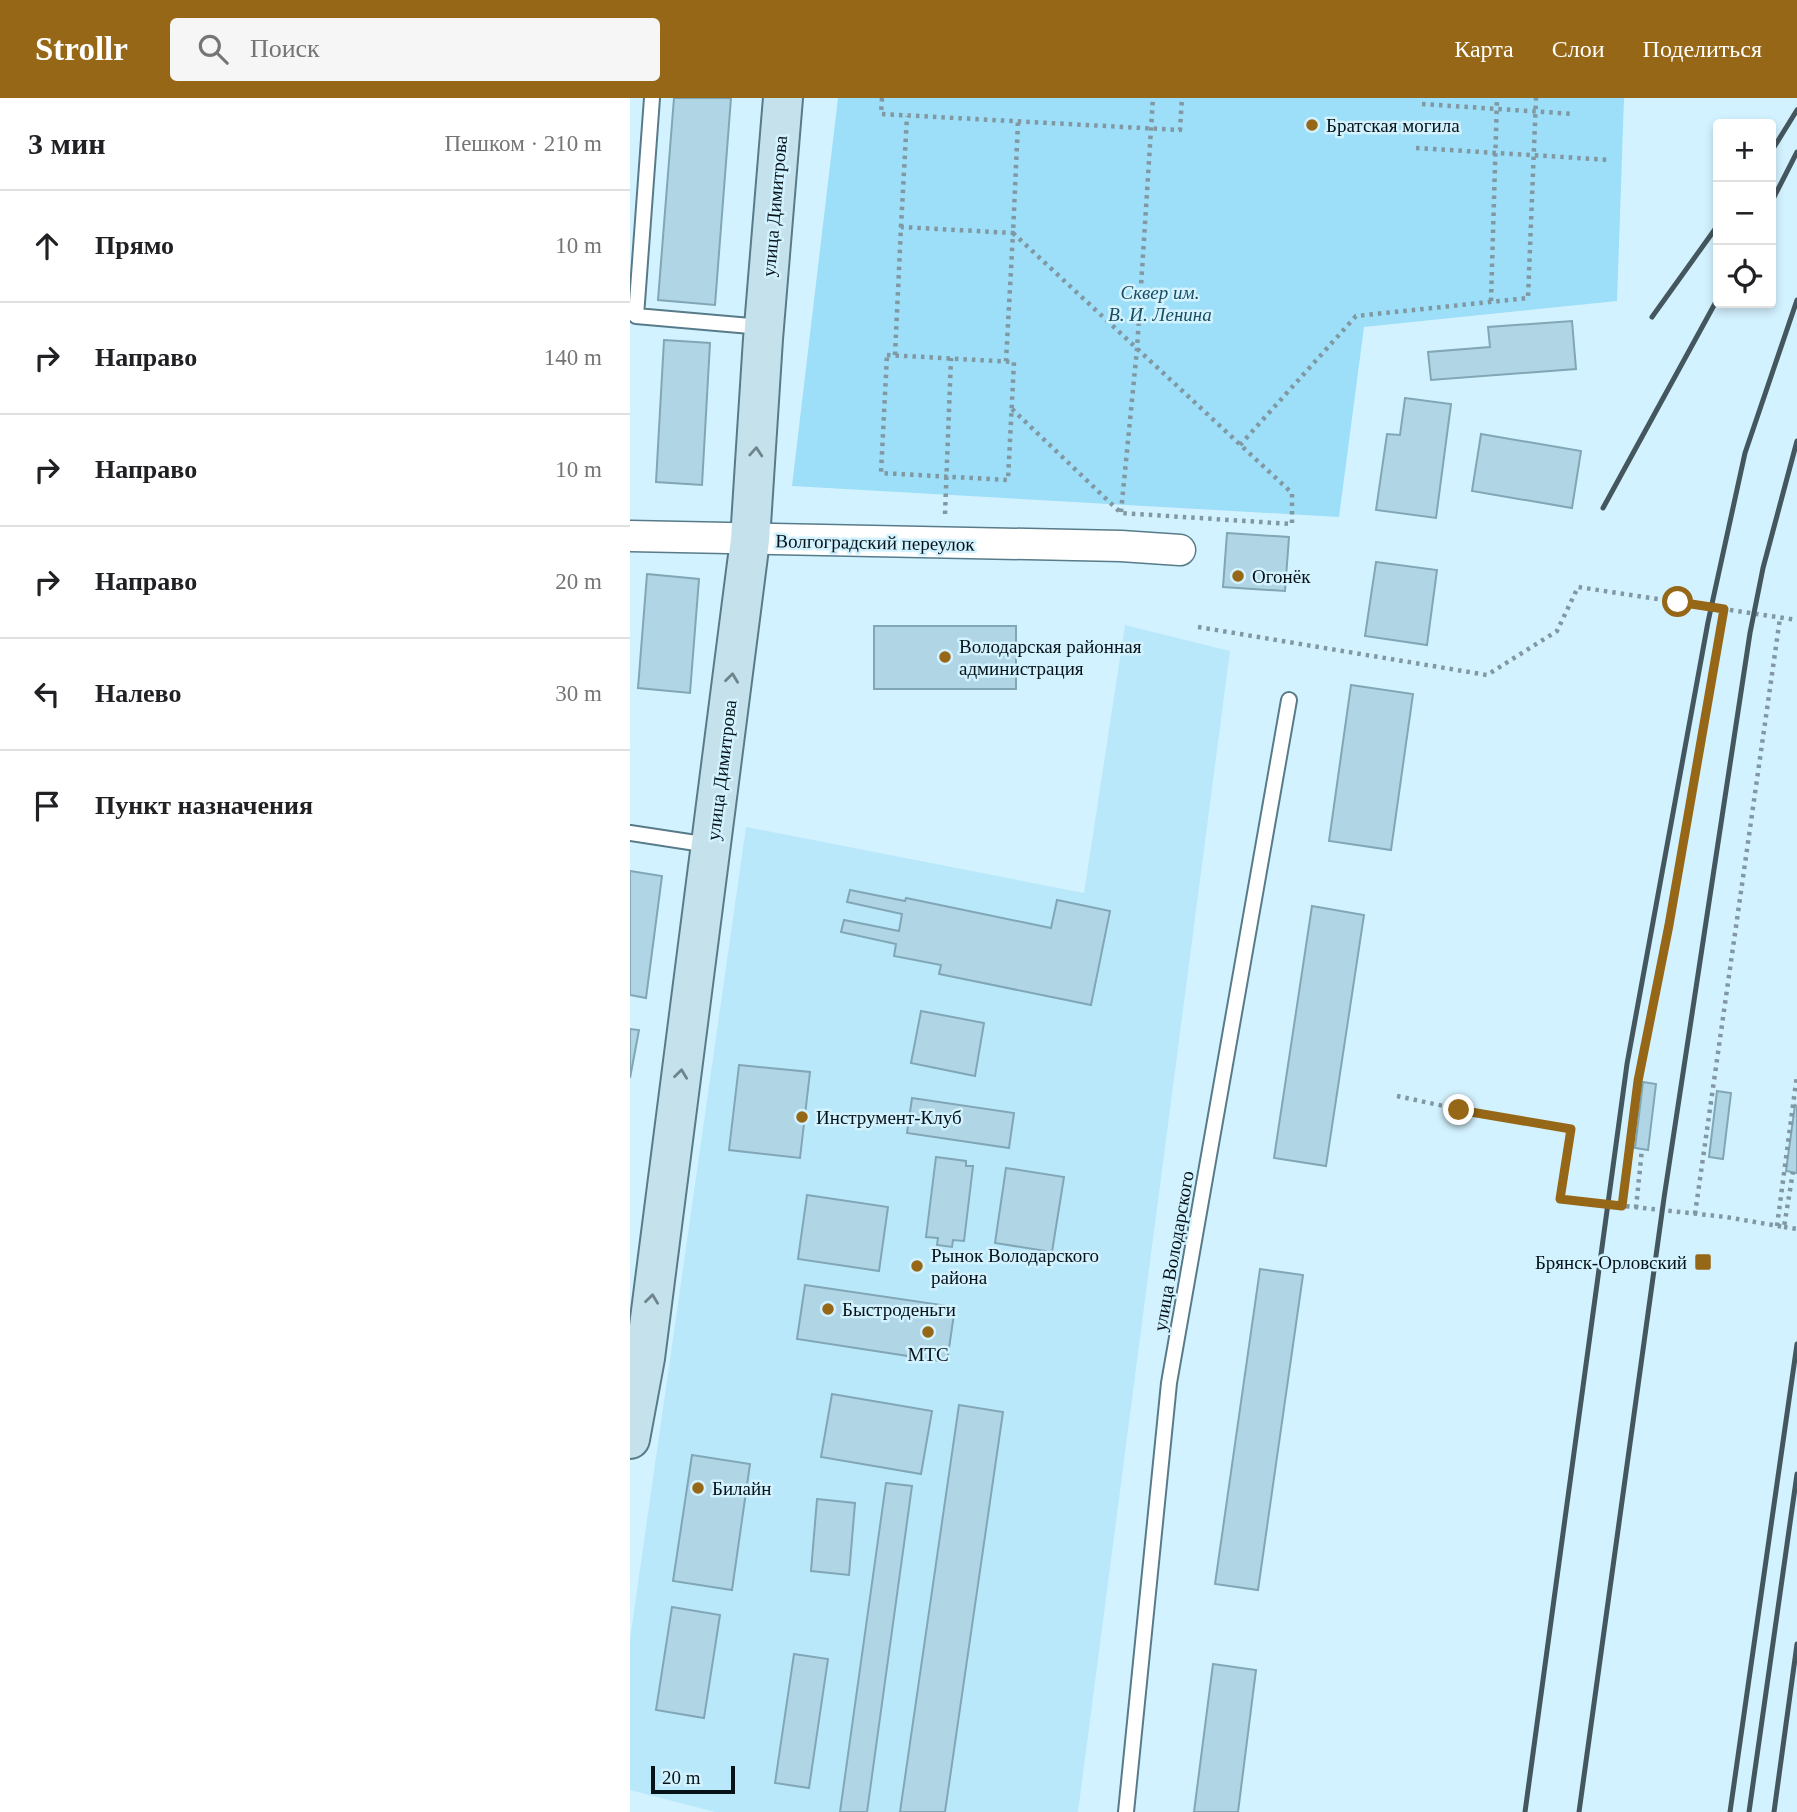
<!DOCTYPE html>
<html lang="ru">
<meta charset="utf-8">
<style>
body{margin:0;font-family:Georgia,serif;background:#f6f6f6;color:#202124}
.controls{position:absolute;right:21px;top:21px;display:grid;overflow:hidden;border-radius:7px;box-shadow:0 4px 10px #0003}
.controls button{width:63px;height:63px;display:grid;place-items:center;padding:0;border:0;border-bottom:2px solid #e0e0e0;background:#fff;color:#202124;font:35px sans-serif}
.scale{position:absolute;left:21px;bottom:18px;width:84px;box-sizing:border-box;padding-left:7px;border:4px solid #051217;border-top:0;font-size:19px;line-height:24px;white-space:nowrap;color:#051217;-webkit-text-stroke:5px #d3f2ff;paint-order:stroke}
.stop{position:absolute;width:21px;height:21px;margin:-16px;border:5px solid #966716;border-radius:50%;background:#fff}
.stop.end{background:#966716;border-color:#fff;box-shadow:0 2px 7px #0008}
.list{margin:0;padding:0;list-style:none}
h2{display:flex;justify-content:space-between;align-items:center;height:91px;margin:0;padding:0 28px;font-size:30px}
h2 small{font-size:23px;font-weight:400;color:#757577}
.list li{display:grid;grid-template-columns:46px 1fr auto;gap:21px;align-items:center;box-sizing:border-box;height:112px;padding:0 28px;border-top:2px solid #e0e0e0}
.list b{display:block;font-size:26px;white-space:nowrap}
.list em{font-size:23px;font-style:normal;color:#757577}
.icon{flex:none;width:38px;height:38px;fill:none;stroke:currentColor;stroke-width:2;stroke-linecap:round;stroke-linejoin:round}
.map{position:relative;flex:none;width:1167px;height:1714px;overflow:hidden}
header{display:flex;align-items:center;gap:42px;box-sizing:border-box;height:98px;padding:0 35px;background:#966716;color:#fff}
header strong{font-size:33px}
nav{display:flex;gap:38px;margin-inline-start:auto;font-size:24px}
.search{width:490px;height:63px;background:#f6f6f6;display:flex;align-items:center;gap:18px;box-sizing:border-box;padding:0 24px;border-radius:7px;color:#757577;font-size:26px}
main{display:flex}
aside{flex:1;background:#fff}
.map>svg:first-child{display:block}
</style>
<header>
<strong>Strollr</strong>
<div class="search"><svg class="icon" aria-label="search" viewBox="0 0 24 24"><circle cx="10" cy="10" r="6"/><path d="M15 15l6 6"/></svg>Поиск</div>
<nav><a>Карта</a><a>Слои</a><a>Поделиться</a></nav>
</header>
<main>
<aside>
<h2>3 мин<small>Пешком · 210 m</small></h2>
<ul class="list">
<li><svg class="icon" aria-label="ahead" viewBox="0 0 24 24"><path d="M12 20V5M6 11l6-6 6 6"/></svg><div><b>Прямо</b></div><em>10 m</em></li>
<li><svg class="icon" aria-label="right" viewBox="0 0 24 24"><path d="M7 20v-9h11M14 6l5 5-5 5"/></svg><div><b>Направо</b></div><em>140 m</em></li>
<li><svg class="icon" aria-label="right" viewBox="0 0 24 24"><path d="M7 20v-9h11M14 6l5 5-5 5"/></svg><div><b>Направо</b></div><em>10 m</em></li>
<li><svg class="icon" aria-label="right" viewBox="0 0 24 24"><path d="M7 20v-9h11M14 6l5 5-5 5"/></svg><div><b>Направо</b></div><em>20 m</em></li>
<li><svg class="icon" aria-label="left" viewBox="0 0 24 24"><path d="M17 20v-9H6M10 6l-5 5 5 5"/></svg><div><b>Налево</b></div><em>30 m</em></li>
<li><svg class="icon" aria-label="arrive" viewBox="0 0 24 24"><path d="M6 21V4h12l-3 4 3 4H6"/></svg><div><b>Пункт назначения</b></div></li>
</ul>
</aside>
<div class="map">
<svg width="1167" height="1714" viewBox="0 0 1167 1714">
<rect width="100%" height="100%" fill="#d3f2ff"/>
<polygon fill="#b9e8fb" points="495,527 600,553 448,1714 85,1714 0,1692 0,1541 116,729 454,795"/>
<polygon fill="#9ddef8" points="208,0 994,0 987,203 734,229 709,419 162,388"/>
<g fill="#b0d6e6" stroke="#81a6b5" stroke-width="2">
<polygon points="44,0 101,0 85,207 28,202"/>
<polygon points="942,223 946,271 801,282 798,254 860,249 858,229"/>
<polygon points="34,242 80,245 72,387 26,384"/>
<polygon points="775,300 821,306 806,420 746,412 757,336 770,337"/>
<polygon points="851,336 951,353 942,410 842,393"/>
<polygon points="597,435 659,439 655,493 593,489"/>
<polygon points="746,464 807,472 797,547 735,538"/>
<polygon points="17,476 69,481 60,595 8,590"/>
<rect x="244" y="528" width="142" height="63"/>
<polygon points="721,587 783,596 761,752 699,743"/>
<polygon points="0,773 32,778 16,900 0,897"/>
<polygon points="220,792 275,803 276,800 421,830 427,802 480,813 461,907 309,876 311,867 264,858 266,846 211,834 214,822 269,833 272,816 217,804"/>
<polygon points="682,808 734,817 696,1068 644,1060"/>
<polygon points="291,913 354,925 345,978 281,965"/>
<polygon points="0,931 9,932 0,980"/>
<polygon points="109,967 180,974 170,1060 99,1052"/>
<polygon points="1013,984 1026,986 1018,1052 1005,1050"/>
<polygon points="1087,993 1101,995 1093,1061 1079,1059"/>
<polygon points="282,1000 384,1015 379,1050 277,1035"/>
<polygon points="1165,1007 1167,1008 1167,1075 1156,1073"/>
<polygon points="306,1059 336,1063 336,1068 343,1068 334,1143 323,1142 322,1149 307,1147 308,1140 296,1139"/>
<polygon points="376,1070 434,1079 422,1154 365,1145"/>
<polygon points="177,1097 258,1109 249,1173 168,1161"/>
<polygon points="630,1171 673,1177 628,1492 585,1486"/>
<polygon points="175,1187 325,1209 317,1264 167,1241"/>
<polygon points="202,1296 302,1313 291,1376 191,1359"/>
<polygon points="329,1307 373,1314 315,1714 270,1714"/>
<polygon points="62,1357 120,1366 102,1492 43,1483"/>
<polygon points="256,1385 282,1388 237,1714 210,1714"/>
<polygon points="187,1401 225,1405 219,1477 181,1473"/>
<polygon points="42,1509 90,1517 74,1620 26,1612"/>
<polygon points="164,1556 198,1561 179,1690 145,1685"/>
<polygon points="583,1566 626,1572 608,1714 564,1714"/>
</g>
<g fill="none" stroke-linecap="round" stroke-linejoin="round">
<g stroke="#587b89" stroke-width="18">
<g id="service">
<polyline points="22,0 6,218 132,229"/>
<polyline points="0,735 79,747"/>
<polyline points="496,1714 539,1285 659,602"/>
</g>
</g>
<g stroke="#587b89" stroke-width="33">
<polyline id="minor" points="0,438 491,448 550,452"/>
</g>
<g stroke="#587b89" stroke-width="42">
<polyline id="secondary" points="0,1341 15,1260 120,442 133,241 153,0"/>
</g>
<g stroke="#8198a2" stroke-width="4.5" stroke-dasharray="3.5 5" stroke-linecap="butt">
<polyline points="252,0 251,16 550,32 552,0"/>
<polyline points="792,6 944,16"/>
<polyline points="786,50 981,62"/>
<polyline points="271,129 277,18"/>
<polyline points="861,203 867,0"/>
<polygon points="257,257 384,264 378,382 251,375"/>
<polyline points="265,257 271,129 383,135 376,263"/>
<polyline points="382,311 491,415 662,426 662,395 383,135 388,24"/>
<polyline points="610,347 726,218 898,200 906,0"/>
<polyline points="491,414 507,251 523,0"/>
<polyline points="315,416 321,260"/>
<polyline points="568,529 857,577 927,533 948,489 1167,522"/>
<polyline points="767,998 865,1019 941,1031 930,1101 1096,1119 1154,1129 1163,1074"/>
<polyline points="992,1108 1008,983 1039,827 1094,511"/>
<polyline points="1006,1110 1012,1051"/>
<polyline points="1065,1116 1150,520"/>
<polyline points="1147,1128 1167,977"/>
<polyline points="1154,1129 1167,1131"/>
</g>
<use href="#service" stroke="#fff" stroke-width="14"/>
<use href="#minor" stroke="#fff" stroke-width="30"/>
<use href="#secondary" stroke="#c5e2ec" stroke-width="38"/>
<g stroke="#44575e" stroke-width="5">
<polyline points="1141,54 1167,12"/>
<polyline points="1141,105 1167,54"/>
<polyline points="1022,219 1088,127"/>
<polyline points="973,410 1088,200"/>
<polyline points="895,1714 997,966 1078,524 1115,355 1167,202"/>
<polyline points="949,1714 1034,1100 1120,535 1133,470 1167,343"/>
<polyline points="1100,1714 1167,1246"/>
<polyline points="1119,1714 1167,1376"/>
<polyline points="1144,1714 1167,1546"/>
</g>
</g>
<defs><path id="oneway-chevron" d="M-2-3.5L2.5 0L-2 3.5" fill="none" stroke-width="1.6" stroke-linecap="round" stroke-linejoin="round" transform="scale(1.75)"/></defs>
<g stroke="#6f848c">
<use href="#oneway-chevron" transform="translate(126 354) rotate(-86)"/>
<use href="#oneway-chevron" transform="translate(102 580) rotate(-83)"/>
<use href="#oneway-chevron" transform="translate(51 976) rotate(-83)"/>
<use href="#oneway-chevron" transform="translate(22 1201) rotate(-83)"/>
</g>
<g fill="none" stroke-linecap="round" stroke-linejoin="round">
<polyline stroke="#966716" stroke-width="9" points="829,1012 941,1031 930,1101 992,1108 1008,983 1039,827 1094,511 1048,504"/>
</g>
<g fill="#966716" stroke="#d3f2ff" stroke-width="2.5">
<circle cx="682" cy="27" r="7"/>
<circle cx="608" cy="478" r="7"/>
<circle cx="315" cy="559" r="7"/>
<circle cx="172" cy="1019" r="7"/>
<rect x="1064" y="1155" width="18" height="18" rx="3.5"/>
<circle cx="287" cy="1168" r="7"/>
<circle cx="198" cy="1211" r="7"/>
<circle cx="298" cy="1234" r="7"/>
<circle cx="68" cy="1390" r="7"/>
</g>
<g text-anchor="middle" stroke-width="5" stroke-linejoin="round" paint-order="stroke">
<g font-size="19" fill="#051217" stroke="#d3f2ff" text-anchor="start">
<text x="696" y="34">Братская могила</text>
<text x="622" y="485">Огонёк</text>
<text x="329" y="555">Володарская районная<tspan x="329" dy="22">администрация</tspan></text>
<text x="186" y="1026">Инструмент-Клуб</text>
<text x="301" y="1164">Рынок Володарского<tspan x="301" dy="22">района</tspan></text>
<text x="1057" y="1171" text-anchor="end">Брянск-Орловский</text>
<text x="212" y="1218">Быстроденьги</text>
<text x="298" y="1263" text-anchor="middle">МТС</text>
<text x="82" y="1397">Билайн</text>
</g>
<g font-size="19" fill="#051217" stroke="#d3f2ff">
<text transform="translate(144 108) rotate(-85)" y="7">улица Димитрова</text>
<text transform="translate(245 444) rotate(1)" y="7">Волгоградский переулок</text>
<text transform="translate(91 672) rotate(-83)" y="7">улица Димитрова</text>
<text transform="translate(543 1153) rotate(-80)" y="7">улица Володарского</text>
</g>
<g font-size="19" font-style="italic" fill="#184e60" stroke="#d3f2ff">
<text x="530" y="201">Сквер им.<tspan x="530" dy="22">В. И. Ленина</tspan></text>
</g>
</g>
</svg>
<div class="controls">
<button>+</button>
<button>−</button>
<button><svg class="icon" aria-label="locate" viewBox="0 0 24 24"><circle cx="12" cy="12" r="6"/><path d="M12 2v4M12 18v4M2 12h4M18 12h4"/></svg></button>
</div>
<div class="scale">20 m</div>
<div class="stop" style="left:1048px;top:504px"></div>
<div class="stop end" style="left:829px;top:1012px"></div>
</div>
</main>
